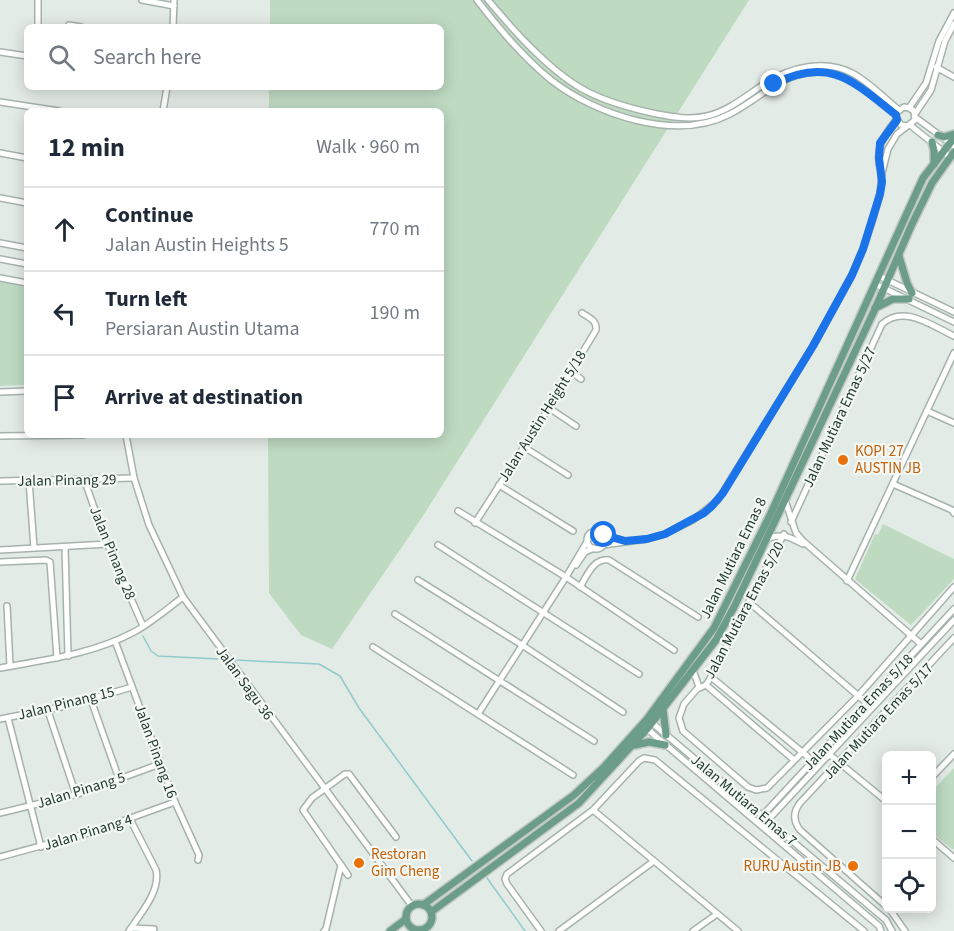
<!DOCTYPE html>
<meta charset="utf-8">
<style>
body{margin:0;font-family:"Source Sans 3",sans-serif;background:#f6f6f7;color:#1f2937}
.controls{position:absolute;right:18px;bottom:18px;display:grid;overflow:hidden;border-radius:9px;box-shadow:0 3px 15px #0003}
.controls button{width:54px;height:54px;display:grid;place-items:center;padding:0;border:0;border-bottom:2px solid #e0e1e3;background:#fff;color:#1f2937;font:30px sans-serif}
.stop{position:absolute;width:18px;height:18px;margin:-14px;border:4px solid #1a73e8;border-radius:50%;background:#fff}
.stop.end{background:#1a73e8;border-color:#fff;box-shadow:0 2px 6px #0008}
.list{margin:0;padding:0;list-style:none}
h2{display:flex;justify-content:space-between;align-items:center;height:78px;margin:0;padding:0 24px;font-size:26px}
h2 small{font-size:20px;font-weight:400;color:#747a83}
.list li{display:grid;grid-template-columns:39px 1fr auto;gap:18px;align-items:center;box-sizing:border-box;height:84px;padding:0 24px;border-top:2px solid #e0e1e3}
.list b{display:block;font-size:22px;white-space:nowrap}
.list p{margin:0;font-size:20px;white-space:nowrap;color:#747a83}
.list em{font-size:20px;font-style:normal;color:#747a83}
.icon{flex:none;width:33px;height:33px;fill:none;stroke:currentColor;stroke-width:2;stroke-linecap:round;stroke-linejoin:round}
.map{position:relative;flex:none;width:954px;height:931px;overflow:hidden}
.search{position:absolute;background:#fff;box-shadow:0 3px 15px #0003;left:24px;top:24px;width:420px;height:66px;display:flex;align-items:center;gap:15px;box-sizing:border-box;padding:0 21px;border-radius:9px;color:#747a83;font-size:22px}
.panel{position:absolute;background:#fff;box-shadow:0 3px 15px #0003;left:24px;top:108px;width:420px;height:330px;border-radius:9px}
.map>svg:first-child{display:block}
</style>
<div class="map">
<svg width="954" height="931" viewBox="0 0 954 931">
<rect width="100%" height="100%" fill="#e3ebe6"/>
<g fill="#bedac1">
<polygon points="270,0 749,0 421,519 332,649 301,635 269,593 268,435 441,435 441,111 269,111 269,87 441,87 441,27 270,27"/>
<polygon points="0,281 27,286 27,385 0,386"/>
<polygon points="883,524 954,559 954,579 911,625 855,579 875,534 878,535"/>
<polygon points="954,768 954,849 952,849 932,833 932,791"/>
</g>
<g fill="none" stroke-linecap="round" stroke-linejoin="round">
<g stroke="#90cbcb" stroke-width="1.5">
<polyline points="143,636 151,651 158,656 218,659"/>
<polyline points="235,660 319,664 340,676 359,708 472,861"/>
<polyline points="487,878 525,931"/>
</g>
<g stroke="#a6b3ac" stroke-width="8">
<g id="minor">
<polyline points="142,0 174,6"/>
<path d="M 477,0 C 499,29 523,57 551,80 C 596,115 676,142 730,114 C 765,96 783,69 828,72 C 854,75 876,99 896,115"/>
<path d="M 488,0 C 514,31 552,74 588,92 C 610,103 633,109 657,114 C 673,117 691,120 707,116 C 729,111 747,95 766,83 C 791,67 825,59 852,73 C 869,82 884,98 899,110"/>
<polyline points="69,25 81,27"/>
<polyline points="38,27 38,0"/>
<polyline points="173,27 174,0"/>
<polyline points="0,52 27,56"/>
<polyline points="936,67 954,77"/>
<polyline points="0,102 59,111"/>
<polyline points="909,108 926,83 939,41 954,13"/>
<polyline points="163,111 167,87"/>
<polyline points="915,114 931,90 945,41 954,24"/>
<polyline points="915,117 954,146"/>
<polyline points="910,125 950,157"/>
<polyline points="0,153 27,158"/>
<path d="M 881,171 C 874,150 883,136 896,120"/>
<polyline points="0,198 27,203"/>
<polyline points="0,243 27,248"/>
<polyline points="0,259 27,264"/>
<polyline points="879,276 954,312"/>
<polyline points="0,278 27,283"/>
<polyline points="875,284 954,322"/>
<polyline points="571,371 581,379"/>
<polyline points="0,392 27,391"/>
<polyline points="549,408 576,426"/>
<polyline points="927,411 954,423"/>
<polyline points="126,435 134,478 149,525 183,597 412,906"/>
<polyline points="0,436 83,435"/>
<polyline points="524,447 568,475"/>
<polyline points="84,479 106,541 143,626"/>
<polyline points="29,480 34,548"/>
<polyline points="0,481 134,478"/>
<polyline points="893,484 952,510 954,513"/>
<polyline points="499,485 573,531"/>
<polyline points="785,500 796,533 803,541 921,644"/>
<polyline points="458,511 566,577 674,650"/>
<path d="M 791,522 L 882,324 C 904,304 932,326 954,336"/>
<path d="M 475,523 L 549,408 L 596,330 C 597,320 589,318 582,313"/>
<circle cx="596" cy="540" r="9"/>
<path d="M 784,534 C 758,581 736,630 711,677 L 706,685 L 697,689 L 684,704 L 679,718 L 683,731 L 748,787 L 756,790 L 767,788 L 858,696 L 954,587"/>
<polyline points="604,535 625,541"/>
<path d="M 766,539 C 781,533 788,536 803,544"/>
<polyline points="438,545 639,674"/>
<polyline points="603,545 647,539 665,534 693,520 718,500 813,346 852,275 863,249 873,219 880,194 882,173 888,149 897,134 915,120 914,111 909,108 904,107 897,112 896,117 901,125 907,126"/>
<polyline points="65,547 68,656"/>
<polyline points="0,550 108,544"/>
<polyline points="0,562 46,560 50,562 57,658"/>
<polyline points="576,565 585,552 594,548"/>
<polyline points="418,580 522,645 623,712"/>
<polyline points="847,581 954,353"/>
<path d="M 580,587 C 587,576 593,558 609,560 L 698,617"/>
<polyline points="750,603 869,705"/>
<polyline points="7,606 10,666"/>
<polyline points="395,614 594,741"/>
<polyline points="115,641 175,802 199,855 198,860"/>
<polyline points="373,647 573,775"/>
<path d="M 0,668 C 45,660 93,654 134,632 C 151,623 167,609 183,597"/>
<polyline points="693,670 699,687"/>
<polyline points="711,677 813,761 816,761"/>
<polyline points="706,685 794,760"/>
<polyline points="91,700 119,779"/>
<polyline points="48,711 76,795"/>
<polyline points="478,714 566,577 588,540"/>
<polyline points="8,718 41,847"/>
<polyline points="0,719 71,705 132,687"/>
<polyline points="651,722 886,920 892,931"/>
<polyline points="646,728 879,926 881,931"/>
<polyline points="827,757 830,755 886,801"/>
<polyline points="932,777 954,754"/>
<polyline points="593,810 738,931"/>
<polyline points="0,813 78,794 160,764"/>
<polyline points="765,820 768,820 954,620"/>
<polyline points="765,828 762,816 954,609"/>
<polyline points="932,839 954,858"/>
<polyline points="0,857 92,832 175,802"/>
<polyline points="348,875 303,810 312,798 345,774 349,774 396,837"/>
<path d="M 886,906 L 800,830 C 793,821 793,812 800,803 L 954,638"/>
<polyline points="889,908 905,931"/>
<polyline points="132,928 154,929"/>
<polyline points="425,928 426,931"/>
<path d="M 129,931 C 140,914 161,891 156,870 L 130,819"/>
<polyline points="324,931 326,929 341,865"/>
<polyline points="541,931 507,884 505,879 507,874 593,810 639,761 644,758 655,760 864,931"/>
<polyline points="559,931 654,861"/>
<polyline points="693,931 717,914"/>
</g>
</g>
<g stroke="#c2c8c5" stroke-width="10">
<g id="major">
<polyline points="938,135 944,137 954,134"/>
<polyline points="932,142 934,151 934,164"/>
<polyline points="899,256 907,283 912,293"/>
<polyline points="875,308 893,299 909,299"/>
<polyline points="663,709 666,735"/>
<polyline points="635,745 649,742 665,745"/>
<circle cx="419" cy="917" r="13"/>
<polyline points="423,905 574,795 604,767 647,719 714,628 771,513 923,178 954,138"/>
<polyline points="431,912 579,803 647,729 716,640 734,607 785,500 875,309 912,224 932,183 954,152"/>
<polyline points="390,931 406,919"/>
</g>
</g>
<use href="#minor" stroke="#fff" stroke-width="5"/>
<use href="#major" stroke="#6b9d88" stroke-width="7"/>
</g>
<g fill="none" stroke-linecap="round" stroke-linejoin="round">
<path stroke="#1a73e8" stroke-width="8" d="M 604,535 L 625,541 L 647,539 L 665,534 L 704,513 L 712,506 L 723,493 L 813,346 L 852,275 L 863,249 L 880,194 L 882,182 L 879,158 L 880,143 L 897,120 L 896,115 C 853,81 830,56 774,84"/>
</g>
<g fill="#e8710a" stroke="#f3f8f5" stroke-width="2">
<circle cx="843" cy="460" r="6"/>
<circle cx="359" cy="863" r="6"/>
<circle cx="853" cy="866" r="6"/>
</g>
<g text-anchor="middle" stroke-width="4.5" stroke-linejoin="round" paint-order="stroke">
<g font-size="15" fill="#243b31" stroke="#f3f8f5">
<text transform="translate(542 416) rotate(-58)" y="5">Jalan Austin Height 5/18</text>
<text transform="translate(839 417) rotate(-65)" y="5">Jalan Mutiara Emas 5/27</text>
<text transform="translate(67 480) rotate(-1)" y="5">Jalan Pinang 29</text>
<text transform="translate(113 553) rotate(68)" y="5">Jalan Pinang 28</text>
<text transform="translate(733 558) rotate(-64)" y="5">Jalan Mutiara Emas 8</text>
<text transform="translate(744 610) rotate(-62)" y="5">Jalan Mutiara Emas 5/20</text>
<text transform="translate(245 683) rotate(54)" y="5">Jalan Sagu 36</text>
<text transform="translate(66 703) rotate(-14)" y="5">Jalan Pinang 15</text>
<text transform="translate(858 712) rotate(-47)" y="5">Jalan Mutiara Emas 5/18</text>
<text transform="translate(878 721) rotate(-47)" y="5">Jalan Mutiara Emas 5/17</text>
<text transform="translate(156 751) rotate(70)" y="5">Jalan Pinang 16</text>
<text transform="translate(81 790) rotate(-17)" y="5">Jalan Pinang 5</text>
<text transform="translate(744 800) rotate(40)" y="5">Jalan Mutiara Emas 7</text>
<text transform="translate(88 832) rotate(-17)" y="5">Jalan Pinang 4</text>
</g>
<g font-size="15" fill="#c56008" stroke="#f3f8f5" text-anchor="start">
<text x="855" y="456">KOPI 27<tspan x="855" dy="17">AUSTIN JB</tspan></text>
<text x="371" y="859">Restoran<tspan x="371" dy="17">Gim Cheng</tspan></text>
<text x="841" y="871" text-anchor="end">RURU Austin JB</text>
</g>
</g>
</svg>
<div class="controls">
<button>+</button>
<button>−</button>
<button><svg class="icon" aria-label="locate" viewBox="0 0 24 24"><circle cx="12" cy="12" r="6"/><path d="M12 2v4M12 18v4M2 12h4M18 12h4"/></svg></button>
</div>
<div class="stop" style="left:604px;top:535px"></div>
<div class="stop end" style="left:774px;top:84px"></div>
<div class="search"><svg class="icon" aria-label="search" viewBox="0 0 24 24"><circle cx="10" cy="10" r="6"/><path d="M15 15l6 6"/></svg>Search here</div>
<section class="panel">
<h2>12 min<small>Walk · 960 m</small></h2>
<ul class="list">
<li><svg class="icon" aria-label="ahead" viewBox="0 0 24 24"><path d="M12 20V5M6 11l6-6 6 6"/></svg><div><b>Continue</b><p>Jalan Austin Heights 5</p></div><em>770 m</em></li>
<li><svg class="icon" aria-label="left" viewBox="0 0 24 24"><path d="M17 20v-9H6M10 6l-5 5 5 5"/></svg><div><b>Turn left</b><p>Persiaran Austin Utama</p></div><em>190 m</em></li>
<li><svg class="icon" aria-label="arrive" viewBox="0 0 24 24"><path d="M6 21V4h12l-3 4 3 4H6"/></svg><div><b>Arrive at destination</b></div></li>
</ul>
</section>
</div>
